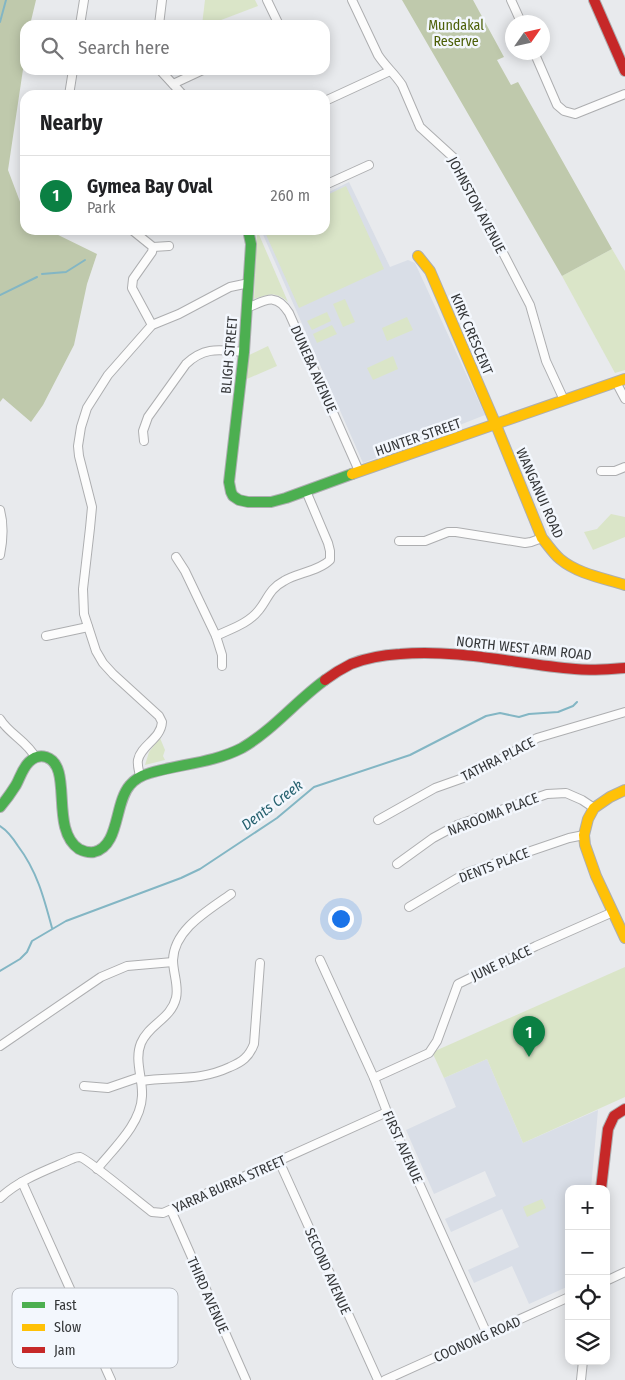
<!DOCTYPE html>
<meta charset="utf-8">
<style>
body{margin:0;font-family:"Fira Sans Condensed",sans-serif;background:#f2f2f2;color:#202124}
.controls{position:absolute;right:15px;bottom:15px;display:grid;overflow:hidden;border-radius:10px;box-shadow:0 2px 12px #0003}
.controls button{width:45px;height:45px;display:grid;place-items:center;padding:0;border:0;border-bottom:1px solid #e0e0e0;background:#fff;color:#202124;font:25px sans-serif}
.compass{position:absolute;left:505px;top:15px;width:45px;height:45px;border-radius:50%;background:#fff;box-shadow:0 2px 12px #0003;rotate:56deg}
.you{position:absolute;left:340px;top:918px;width:18px;height:18px;margin:-12px;border:4px solid #fff;border-radius:50%;background:#1a73e8;box-shadow:0 0 0 8px #1a73e833}
.badge{display:grid;place-items:center;width:32px;height:32px;border-radius:50%;background:#0b8043;color:#fff;font-size:16px;font-weight:700}
.pin{position:absolute;translate:-50% -41px;filter:drop-shadow(0 1px 2px #0008)}
.pin::after{content:'';position:absolute;top:26px;width:18px;height:15px;background:inherit;clip-path:polygon(0 0,100% 0,50% 100%)}
.list{margin:0;padding:0;list-style:none}
h2{display:flex;justify-content:space-between;align-items:center;height:65px;margin:0;padding:0 20px;font-size:21px}
h2 small{font-size:16px;font-weight:400;color:#757577}
.list li{display:grid;grid-template-columns:32px 1fr auto;gap:15px;align-items:center;box-sizing:border-box;height:80px;padding:0 20px;border-top:1px solid #e0e0e0}
.list b{display:block;font-size:19px;white-space:nowrap}
.list p{margin:0;font-size:16px;white-space:nowrap;color:#757577}
.list em{font-size:16px;font-style:normal;color:#757577}
.icon{flex:none;width:28px;height:28px;fill:none;stroke:currentColor;stroke-width:2;stroke-linecap:round;stroke-linejoin:round}
.map{position:relative;flex:none;width:625px;height:1380px;overflow:hidden}
.search{position:absolute;background:#fff;box-shadow:0 2px 12px #0003;left:20px;top:20px;width:310px;height:55px;display:flex;align-items:center;gap:12px;box-sizing:border-box;padding:0 18px;border-radius:15px;color:#757577;font-size:19px}
.panel{position:absolute;background:#fff;box-shadow:0 2px 12px #0003;left:20px;top:90px;width:310px;height:145px;border-radius:15px}
.map>svg:first-child{display:block}
</style>
<div class="map">
<svg width="625" height="1380" viewBox="0 0 625 1380">
<rect width="100%" height="100%" fill="#e8eaed"/>
<g fill="#d9dee7">
<polygon points="349,182 390,267 408,260 415,263 485,415 363,463 261,230 325,230 325,194"/>
<polygon points="487,1059 523,1143 598,1110 591,1189 569,1189 569,1286 529,1304 512,1266 474,1283 468,1270 519,1247 502,1209 451,1232 445,1219 496,1196 485,1171 434,1194 406,1130 456,1107 444,1078"/>
</g>
<g fill="#dae5c8">
<polygon points="205,0 255,0 258,6 208,25 202,25"/>
<polygon points="346,186 384,269 299,308 264,230 325,230 325,196"/>
<path d="M 257,230 L 288,302 C 275,291 270,294 254,299 Z"/>
<polygon points="612,249 625,271 625,370 615,373 562,276"/>
<polygon points="345,299 355,322 343,327 333,304"/>
<polygon points="327,312 331,321 312,330 307,321"/>
<polygon points="407,317 413,330 387,341 382,328"/>
<polygon points="332,325 337,334 317,343 313,334"/>
<polygon points="268,346 277,366 240,382 243,358"/>
<polygon points="393,356 398,369 373,380 367,368"/>
<polygon points="611,514 625,517 625,537 593,550 584,532 597,529"/>
<polygon points="160,738 165,750 163,756 165,760 145,765 149,752"/>
<polygon points="625,967 625,1097 523,1143 487,1059 444,1078 433,1054 435,1051"/>
<polygon points="542,1199 546,1208 527,1217 523,1207"/>
</g>
<g fill="#bfc9ac">
<polygon points="0,0 36,0 30,25 25,25 25,56 8,170 25,215 25,230 48,230 97,254 87,284 74,345 43,405 31,422 3,398 0,402"/>
<polygon points="402,0 473,0 504,57 497,60 511,85 518,82 612,249 562,276"/>
</g>
<g fill="none" stroke-linecap="round" stroke-linejoin="round">
<g stroke="#83b6c4" stroke-width="2">
<polyline points="0,22 6,0"/>
<polyline points="42,274 66,272 85,260"/>
<polyline points="0,295 37,277"/>
<path d="M 0,826 C 8,831 13,838 18,846 C 37,871 44,898 52,928"/>
<polyline points="0,971 20,959 27,952 32,941 66,921 181,878 200,869 277,818 314,787 410,755 486,716 500,713 519,717 529,714 558,712 573,706 577,702"/>
</g>
<g stroke="#adaeb0" stroke-width="10">
<g id="street">
<polyline points="267,0 279,25"/>
<path d="M 352,0 L 378,55 C 385,66 395,74 402,85 L 420,127 L 454,158 L 530,305 L 546,361 L 564,400"/>
<polyline points="511,0 521,22"/>
<polyline points="80,25 84,0"/>
<polyline points="159,25 162,0"/>
<polyline points="534,52 557,105 564,111 575,114 625,94"/>
<polyline points="160,70 183,95"/>
<polyline points="173,84 203,70"/>
<polyline points="69,95 73,70"/>
<polyline points="325,101 390,71"/>
<polyline points="325,185 369,165"/>
<polyline points="132,230 153,247 152,252 133,279 132,288 152,325"/>
<polyline points="153,247 169,246"/>
<path d="M 247,308 C 266,300 276,292 289,313 L 359,471"/>
<polyline points="616,382 625,399"/>
<path d="M 144,441 L 143,431 L 148,417 L 186,364 C 205,346 220,350 244,352"/>
<polyline points="601,471 615,471 625,467"/>
<path d="M 0,510 C 4,525 3,540 0,555"/>
<polyline points="399,541 425,541 448,532 456,532 525,543 531,542 542,538"/>
<polyline points="176,557 185,571 216,636"/>
<polyline points="46,636 88,627"/>
<path d="M 222,666 L 222,655 L 216,636 C 230,629 248,624 259,610 C 268,599 269,589 284,581 C 297,573 319,571 330,560 L 330,551 L 328,543 L 306,491"/>
<path d="M 0,719 C 9,734 28,742 35,757"/>
<path d="M 140,776 C 139,771 137,765 138,760 C 141,745 161,739 162,722 L 159,716 L 113,674 L 103,663 L 96,651 L 84,614 L 83,589 L 90,528 L 92,507 L 79,456 L 78,446 L 81,427 L 87,408 L 108,375 L 152,325 L 179,314 L 230,287 L 249,283"/>
<polyline points="378,820 435,788 466,777 493,764 537,738 625,712"/>
<polyline points="397,864 433,838 457,825 547,794 566,793 582,800 594,808"/>
<polyline points="409,907 466,873 569,838 584,835"/>
<polyline points="320,960 374,1078 387,1112 487,1334"/>
<polyline points="0,1046 101,977 127,966 173,962"/>
<polyline points="374,1078 429,1053 437,1041 458,984 536,946 613,912"/>
<path d="M 141,1081 C 173,1076 198,1082 230,1067 C 242,1062 249,1057 254,1044 L 260,963"/>
<polyline points="84,1086 108,1088 140,1077"/>
<polyline points="279,1161 378,1380"/>
<path d="M 97,1169 C 114,1148 141,1124 142,1096 C 143,1078 134,1060 141,1043 C 149,1024 171,1019 176,998 C 179,986 173,973 173,960 C 174,929 209,910 231,894"/>
<polyline points="22,1182 111,1380"/>
<path d="M 0,1198 C 20,1179 47,1170 72,1159 C 74,1158 78,1157 80,1157 C 88,1159 141,1204 152,1212 L 163,1213 L 387,1112"/>
<polyline points="171,1210 246,1380"/>
<polyline points="606,1281 625,1272"/>
<polyline points="385,1380 569,1297"/>
<polyline points="581,1380 583,1361"/>
</g>
</g>
<g stroke="#adaeb0" stroke-width="12">
<g id="fast">
<polyline points="248,230 251,244 244,352 229,482 231,492 233,496 239,500 248,502 271,502 286,498 352,474"/>
<path d="M 0,807 C 6,800 11,793 16,785 C 20,778 22,769 29,762 C 33,758 39,755 46,757 C 74,766 49,829 79,849 C 83,851 89,853 94,852 C 120,846 114,803 130,785 C 135,779 143,775 150,773 C 180,764 213,763 242,748 C 273,730 296,701 325,680"/>
</g>
</g>
<g stroke="#adaeb0" stroke-width="12">
<g id="slow">
<path d="M 418,256 L 430,271 L 496,425 L 542,538 C 548,545 553,553 560,559 C 578,574 603,578 625,585"/>
<polyline points="352,474 625,379"/>
<polyline points="625,790 610,797 594,808 588,819 584,835 585,845 596,876 625,938"/>
</g>
</g>
<g stroke="#adaeb0" stroke-width="12">
<g id="jam">
<polyline points="594,0 625,71"/>
<path d="M 325,680 C 333,674 341,669 351,664 C 366,658 383,655 400,654 C 459,649 516,664 575,669 C 592,671 608,669 625,668"/>
<polyline points="601,1189 608,1129 614,1116 625,1109"/>
</g>
</g>
<use href="#street" stroke="#fcfcfc" stroke-width="8"/>
<use href="#fast" stroke="#4caf50" stroke-width="10"/>
<use href="#slow" stroke="#ffc107" stroke-width="10"/>
<use href="#jam" stroke="#c62828" stroke-width="10"/>
</g>
<g text-anchor="middle" stroke-width="5" stroke-linejoin="round" paint-order="stroke">
<g font-size="14" fill="#4c5f07" stroke="#f3f7fd">
<text x="456" y="30">Mundakal<tspan x="456" dy="16">Reserve</tspan></text>
</g>
<g font-size="14" fill="#343638" stroke="#f3f7fd">
<text transform="translate(477 205) rotate(62)" y="5">JOHNSTON AVENUE</text>
<text transform="translate(472 334) rotate(67)" y="5">KIRK CRESCENT</text>
<text transform="translate(229 355) rotate(-85)" y="5">BLIGH STREET</text>
<text transform="translate(314 369) rotate(66)" y="5">DUNEBA AVENUE</text>
<text transform="translate(418 437) rotate(-19)" y="5">HUNTER STREET</text>
<text transform="translate(540 493) rotate(66)" y="5">WANGANUI ROAD</text>
<text transform="translate(524 648) rotate(6)" y="5">NORTH WEST ARM ROAD</text>
<text transform="translate(498 759) rotate(-27)" y="5">TATHRA PLACE</text>
<text transform="translate(493 814) rotate(-21)" y="5">NAROOMA PLACE</text>
<text transform="translate(494 865) rotate(-21)" y="5">DENTS PLACE</text>
<text transform="translate(501 963) rotate(-25)" y="5">JUNE PLACE</text>
<text transform="translate(403 1147) rotate(66)" y="5">FIRST AVENUE</text>
<text transform="translate(229 1184) rotate(-24)" y="5">YARRA BURRA STREET</text>
<text transform="translate(328 1271) rotate(66)" y="5">SECOND AVENUE</text>
<text transform="translate(208 1295) rotate(66)" y="5">THIRD AVENUE</text>
<text transform="translate(477 1339) rotate(-24)" y="5">COONONG ROAD</text>
</g>
<g font-size="15" font-style="italic" fill="#26616f" stroke="#f3f7fd">
<text transform="translate(272 805) rotate(-37)" y="5">Dents Creek</text>
</g>
</g>
<rect x="12" y="1288" width="166" height="80" rx="8" fill="#f3f7fd" stroke="#babdc2" stroke-width="1"/>
<rect x="22" y="1302" width="23" height="6" fill="#4caf50"/>
<rect x="22" y="1324" width="23" height="7" fill="#ffc107"/>
<rect x="22" y="1347" width="23" height="6" fill="#c62828"/>
<g font-size="14" fill="#343638">
<text x="54" y="1310">Fast</text>
<text x="54" y="1332">Slow</text>
<text x="54" y="1355">Jam</text>
</g>
</svg>
<div class="controls">
<button>+</button>
<button>−</button>
<button><svg class="icon" aria-label="locate" viewBox="0 0 24 24"><circle cx="12" cy="12" r="6"/><path d="M12 2v4M12 18v4M2 12h4M18 12h4"/></svg></button>
<button><svg class="icon" aria-label="layers" viewBox="0 0 24 24"><path d="M12 4l9 5-9 5-9-5zM3 14l9 5 9-5"/></svg></button>
</div>
<svg class="compass" viewBox="-18 -18 36 36"><path d="M0-13l5 13h-10z" fill="#e53935"/><path d="M0 13l5-13h-10z" fill="#757577"/></svg>
<div class="you"></div>
<div class="pin badge" style="left:529px;top:1057px">1</div>
<div class="search"><svg class="icon" aria-label="search" viewBox="0 0 24 24"><circle cx="10" cy="10" r="6"/><path d="M15 15l6 6"/></svg>Search here</div>
<section class="panel">
<h2>Nearby<small></small></h2>
<ul class="list">
<li><span class="badge">1</span><div><b>Gymea Bay Oval</b><p>Park</p></div><em>260 m</em></li>
</ul>
</section>
</div>
